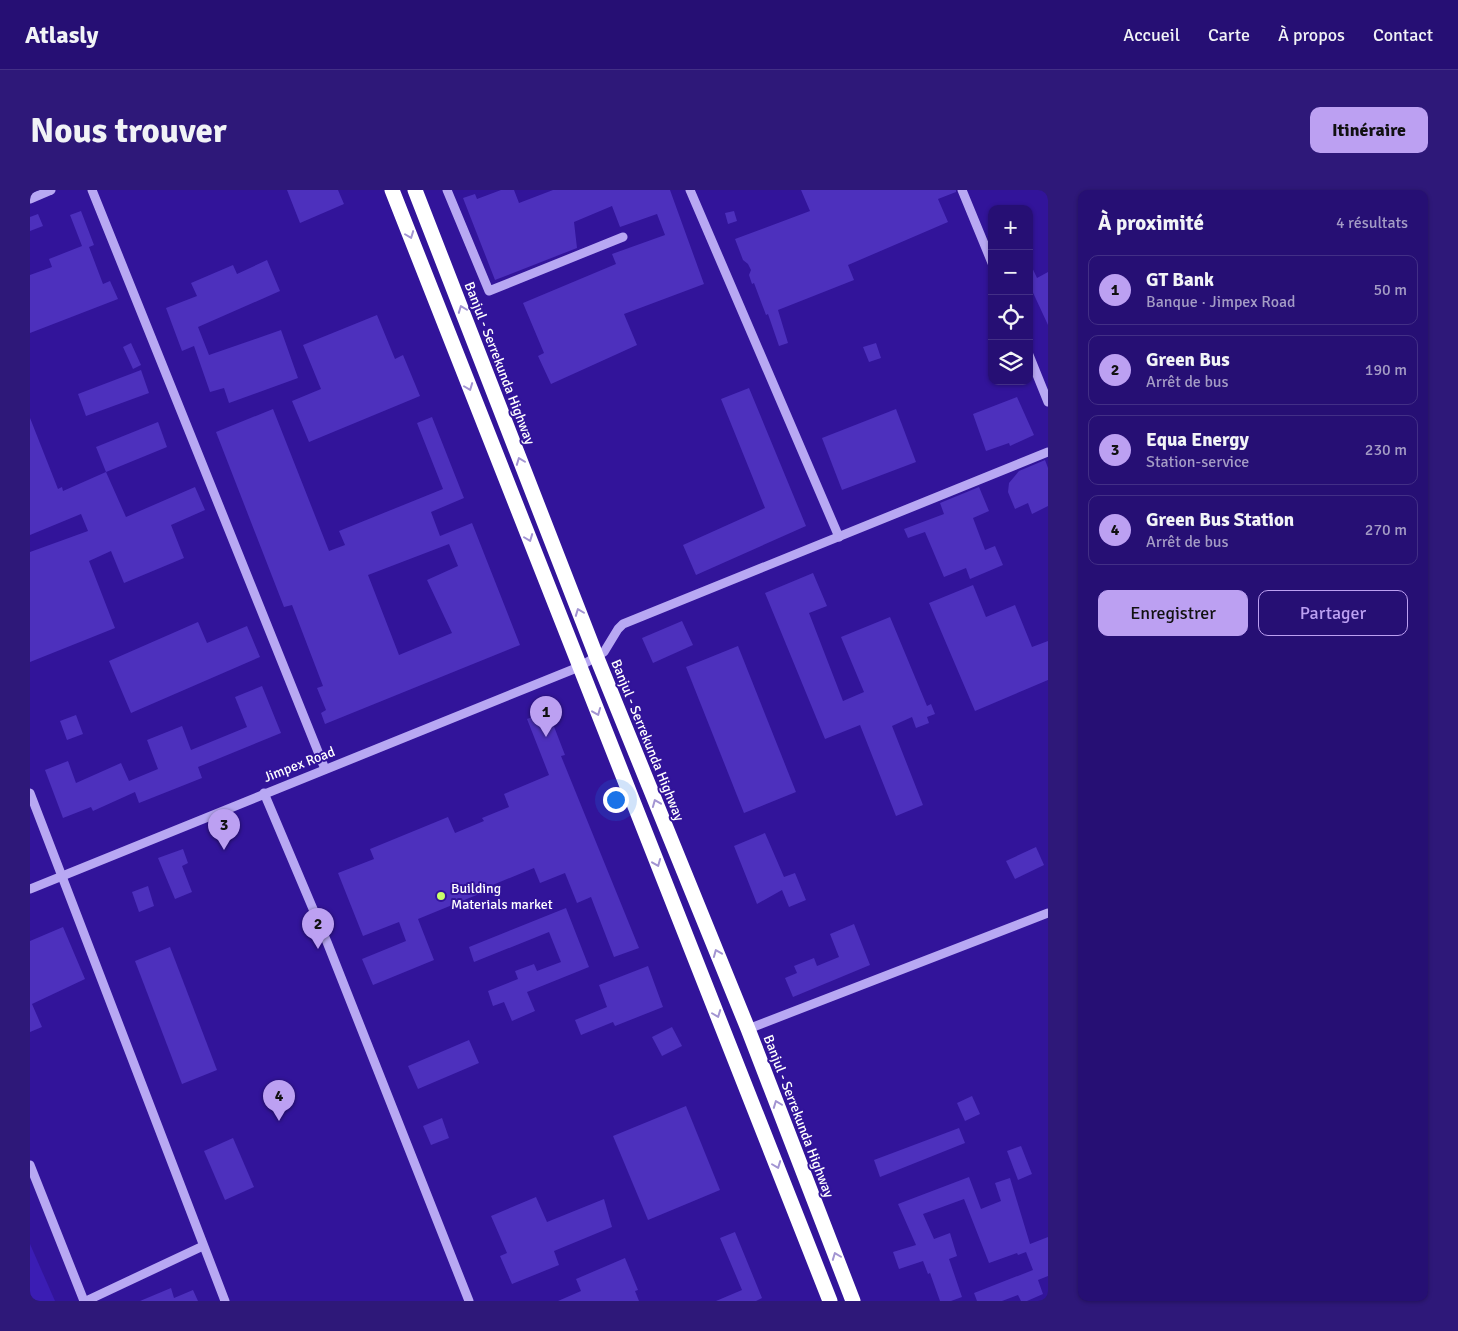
<!DOCTYPE html>
<html lang="fr">
<meta charset="utf-8">
<style>
body{margin:0;font-family:Signika,sans-serif;background:#2e1879;color:#f1f3f6}
.controls{position:absolute;right:15px;top:15px;display:grid;overflow:hidden;border-radius:10px;box-shadow:0 1px 4px #0004}
.controls button{width:45px;height:45px;display:grid;place-items:center;padding:0;border:0;border-bottom:1px solid #422f86;background:#260f74;color:#f1f3f6;font:25px sans-serif}
.you{position:absolute;left:585px;top:609px;width:18px;height:18px;margin:-12px;border:4px solid #fff;border-radius:50%;background:#1a73e8;box-shadow:0 0 0 8px #1a73e833}
.badge{display:grid;place-items:center;width:32px;height:32px;border-radius:50%;background:#bca0f2;color:#111;font-size:16px;font-weight:700}
.pin{position:absolute;translate:-50% -41px;filter:drop-shadow(0 1px 2px #0008)}
.pin::after{content:'';position:absolute;top:26px;width:18px;height:15px;background:inherit;clip-path:polygon(0 0,100% 0,50% 100%)}
.list{margin:0;padding:0;list-style:none}
h2{display:flex;justify-content:space-between;align-items:center;height:65px;margin:0;padding:0 20px;font-size:21px}
h2 small{font-size:16px;font-weight:400;color:#a49cc5}
.list li{display:grid;grid-template-columns:32px 1fr auto;gap:15px;align-items:center;box-sizing:border-box;height:70px;margin:0 10px 10px;padding:0 10px;border:1px solid #422f86;border-radius:10px}
.list b{display:block;font-size:19px;white-space:nowrap}
.list p{margin:0;font-size:16px;white-space:nowrap;color:#a49cc5}
.list em{font-size:16px;font-style:normal;color:#a49cc5}
.actions{display:flex;gap:10px;padding:15px 20px}
.actions a{flex:1;padding:11px 0;border:1px solid #bca0f2;border-radius:10px;text-align:center;font-size:18px;color:#bca0f2}
.actions .main{background:#bca0f2;color:#111}
.icon{flex:none;width:28px;height:28px;fill:none;stroke:currentColor;stroke-width:2;stroke-linecap:round;stroke-linejoin:round}
.map{position:relative;flex:none;width:1018px;height:1111px;overflow:hidden;border-radius:10px}
header{display:flex;align-items:center;gap:30px;box-sizing:border-box;height:70px;padding:0 25px;background:#260f74;border-bottom:1px solid #422f86}
header strong{font-size:24px}
nav{display:flex;gap:28px;margin-inline-start:auto;font-size:18px}
.intro{display:flex;align-items:center;justify-content:space-between;box-sizing:border-box;height:120px;padding:0 30px}
h1{margin:0;font-size:35px}
.button{padding:12px 22px;border-radius:10px;background:#bca0f2;color:#111;font-size:18px;font-weight:700}
main{display:flex;gap:30px;padding:0 30px}
aside{flex:1;background:#260f74;border-radius:10px;box-shadow:0 1px 4px #0004}
.map>svg:first-child{display:block}
</style>
<header>
<strong>Atlasly</strong>
<nav><a>Accueil</a><a>Carte</a><a>À propos</a><a>Contact</a></nav>
</header>
<div class="intro"><h1>Nous trouver</h1><a class="button">Itinéraire</a></div>
<main>
<div class="map">
<svg width="1018" height="1111" viewBox="0 0 1018 1111">
<rect width="100%" height="100%" fill="#32149a"/>
<polygon fill="#3b1db4" points="0,1054 25,1111 0,1111"/>
<g fill="#4d30bd" fill-rule="evenodd">
<polygon points="257,0 308,0 314,14 270,33"/>
<polygon points="471,0 484,0 489,13 523,0 640,0 674,94 594,124 607,155 521,194 508,166 514,163 493,113 586,74 582,64 635,45 627,24 590,37 582,16 544,32 547,58 465,90 433,8 445,4 447,9"/>
<polygon points="771,0 926,0 926,2 908,9 918,32 818,75 824,90 748,120 758,153 749,156 738,124 736,125 724,93 722,94 719,85 721,80 718,74 713,70 705,49 780,21"/>
<polygon points="51,21 64,55 59,57 73,94 80,91 88,109 0,143 0,85 22,77 19,69 52,56 40,25"/>
<polygon points="704,21 707,31 698,34 695,23"/>
<polygon points="8,24 13,36 0,41 0,27"/>
<polygon points="237,70 250,101 168,137 179,165 251,140 268,188 199,213 194,198 180,202 164,156 152,161 136,118 167,106 161,93 203,75 207,84"/>
<polygon points="999,71 1007,88 1018,82 1018,135 999,94"/>
<polygon points="347,125 365,169 373,165 390,206 279,252 262,211 291,199 273,155"/>
<polygon points="101,153 111,175 103,179 93,157"/>
<polygon points="846,153 851,168 839,172 833,157"/>
<polygon points="111,180 119,203 56,226 48,204"/>
<polygon points="719,198 776,336 666,385 653,355 735,318 691,209"/>
<polygon points="987,207 1004,245 980,256 979,253 956,261 943,224"/>
<path d="M 243,219 L 299,361 L 315,355 L 309,341 L 413,299 L 387,233 L 402,227 L 434,308 L 401,322 L 410,346 L 442,333 L 490,455 L 295,534 L 291,523 L 296,520 L 287,498 L 293,496 L 262,415 L 254,417 L 186,242 ZM 419,354 L 428,376 L 397,390 L 422,443 L 369,465 L 338,385 Z"/>
<polygon points="866,219 886,272 812,300 792,248"/>
<polygon points="0,228 28,299 32,297 33,301 76,282 96,327 165,297 175,320 141,335 154,368 94,393 81,361 59,371 85,438 0,472 0,362 58,341 51,324 0,345"/>
<polygon points="128,232 137,257 76,282 66,257"/>
<polygon points="1015,270 1018,278 1018,316 1002,324 998,313 985,319 978,302 979,293 989,281"/>
<polygon points="949,297 959,321 943,328 955,360 965,356 973,375 940,389 936,378 914,387 895,342 878,348 874,339 914,324 910,313"/>
<polygon points="783,383 797,416 779,423 813,511 834,502 811,447 860,427 897,516 901,514 905,524 897,527 899,533 886,538 882,527 862,536 893,615 866,626 830,535 795,549 735,403"/>
<polygon points="943,395 956,427 985,415 1002,457 1018,451 1018,490 945,521 899,413"/>
<polygon points="652,431 663,455 623,473 612,448"/>
<polygon points="168,432 177,453 217,436 230,467 101,523 79,471"/>
<polygon points="708,456 766,602 714,623 656,477"/>
<polygon points="232,496 251,543 168,577 172,588 109,613 105,602 63,621 61,617 33,628 15,580 38,571 46,593 91,573 99,591 128,579 117,550 152,536 161,560 217,537 205,507"/>
<polygon points="518,521 535,565 531,566 609,758 584,767 561,707 547,713 535,683 510,693 504,678 448,701 449,704 388,729 404,770 343,795 332,769 376,751 369,732 333,746 308,683 344,669 340,659 418,627 425,643 454,631 452,628 479,617 474,604 519,585 497,529"/>
<polygon points="46,525 53,544 37,550 30,531"/>
<polygon points="735,643 754,687 765,683 776,710 759,717 752,700 727,714 704,656"/>
<polygon points="1006,657 1014,675 985,689 976,671"/>
<polygon points="153,659 158,673 152,676 162,702 145,709 128,668"/>
<polygon points="118,696 124,716 109,722 102,702"/>
<polygon points="536,718 559,777 497,802 505,821 482,831 474,812 463,816 458,801 488,789 485,781 504,774 507,781 531,772 519,742 444,772 439,757"/>
<polygon points="824,734 840,775 763,807 755,788 767,783 764,776 784,768 787,776 809,767 800,744"/>
<polygon points="33,737 55,789 2,814 12,837 0,842 0,751"/>
<polygon points="140,757 187,880 152,894 105,771"/>
<polygon points="618,776 633,817 585,836 583,832 551,845 545,830 577,817 569,795"/>
<polygon points="642,837 652,856 632,866 622,847"/>
<polygon points="439,850 449,873 388,899 378,876"/>
<polygon points="942,906 950,924 935,931 927,913"/>
<polygon points="656,916 690,1000 618,1030 583,946"/>
<polygon points="412,928 419,948 401,955 393,936"/>
<polygon points="929,938 935,953 850,987 844,970"/>
<polygon points="203,948 224,997 195,1010 174,961"/>
<polygon points="991,956 1002,984 988,990 977,961"/>
<polygon points="939,987 951,1019 971,1011 965,993 980,988 1000,1054 1018,1047 1018,1086 1008,1090 1013,1104 997,1111 991,1111 988,1105 972,1111 947,1111 944,1103 1003,1080 996,1062 988,1065 987,1063 959,1073 934,1009 893,1024 904,1049 920,1043 927,1066 919,1069 932,1107 921,1111 910,1111 900,1083 898,1084 893,1071 869,1079 863,1062 886,1055 868,1014"/>
<polygon points="506,1007 517,1032 574,1009 582,1037 524,1061 529,1075 482,1094 470,1066 477,1063 461,1026"/>
<polygon points="705,1042 732,1108 726,1111 686,1111 712,1100 690,1048"/>
<polygon points="595,1068 608,1100 605,1101 609,1111 528,1111 551,1101 546,1089"/>
<polygon points="141,1098 144,1108 163,1100 168,1111 110,1111"/>
</g>
<g fill="none" stroke-linecap="round" stroke-linejoin="round">
<g stroke="#b8a8f3" stroke-width="9">
<polyline points="62,0 295,579"/>
<polyline points="417,0 459,101 593,47"/>
<polyline points="660,0 809,347"/>
<polyline points="932,0 962,73"/>
<polyline points="0,9 21,0"/>
<polyline points="999,165 1018,212"/>
<polyline points="0,603 195,1111"/>
<polyline points="234,603 297,752 439,1111"/>
<polyline points="0,699 549,477 574,462 588,439 593,434 1018,262"/>
<polyline points="718,839 1018,723"/>
<polyline points="0,975 54,1111"/>
<polyline points="56,1111 173,1056"/>
</g>
<g stroke="#fff" stroke-width="15">
<polyline points="362,0 800,1111"/>
<polyline points="385,0 567,468 718,839 823,1111"/>
</g>
</g>
<defs><path id="oneway-chevron" d="M-2-3.5L2.5 0L-2 3.5" fill="none" stroke-width="1.6" stroke-linecap="round" stroke-linejoin="round" transform="scale(1.25)"/></defs>
<g stroke="#a395d2">
<use href="#oneway-chevron" transform="translate(380 45) rotate(69)"/>
<use href="#oneway-chevron" transform="translate(432 119) rotate(-111)"/>
<use href="#oneway-chevron" transform="translate(439 197) rotate(69)"/>
<use href="#oneway-chevron" transform="translate(490 271) rotate(-111)"/>
<use href="#oneway-chevron" transform="translate(499 348) rotate(69)"/>
<use href="#oneway-chevron" transform="translate(549 422) rotate(-111)"/>
<use href="#oneway-chevron" transform="translate(567 522) rotate(68)"/>
<use href="#oneway-chevron" transform="translate(626 613) rotate(-112)"/>
<use href="#oneway-chevron" transform="translate(627 673) rotate(68)"/>
<use href="#oneway-chevron" transform="translate(687 763) rotate(-112)"/>
<use href="#oneway-chevron" transform="translate(687 824) rotate(69)"/>
<use href="#oneway-chevron" transform="translate(747 914) rotate(-111)"/>
<use href="#oneway-chevron" transform="translate(747 975) rotate(69)"/>
<use href="#oneway-chevron" transform="translate(806 1066) rotate(-111)"/>
</g>
<circle fill="#c9ff6a" stroke="#32149a" stroke-width="2" cx="411" cy="706" r="5"/>
<g text-anchor="middle" stroke-width="4" stroke-linejoin="round" paint-order="stroke">
<g font-size="14" fill="#fff" stroke="#32149a">
<text transform="translate(470 173) rotate(69)" y="5">Banjul - Serrekunda Highway</text>
<text transform="translate(618 550) rotate(68)" y="5">Banjul - Serrekunda Highway</text>
<text transform="translate(269 574) rotate(-21)" y="5">Jimpex Road</text>
<text transform="translate(769 926) rotate(69)" y="5">Banjul - Serrekunda Highway</text>
</g>
<g font-size="14" fill="#fff" stroke="#32149a" text-anchor="start">
<text x="421" y="703">Building<tspan x="421" dy="16">Materials market</tspan></text>
</g>
</g>
</svg>
<div class="controls">
<button>+</button>
<button>−</button>
<button><svg class="icon" aria-label="locate" viewBox="0 0 24 24"><circle cx="12" cy="12" r="6"/><path d="M12 2v4M12 18v4M2 12h4M18 12h4"/></svg></button>
<button><svg class="icon" aria-label="layers" viewBox="0 0 24 24"><path d="M12 4l9 5-9 5-9-5zM3 14l9 5 9-5"/></svg></button>
</div>
<div class="you"></div>
<div class="pin badge" style="left:516px;top:547px">1</div>
<div class="pin badge" style="left:288px;top:759px">2</div>
<div class="pin badge" style="left:194px;top:660px">3</div>
<div class="pin badge" style="left:249px;top:931px">4</div>
</div>
<aside>
<h2>À proximité<small>4 résultats</small></h2>
<ul class="list">
<li><span class="badge">1</span><div><b>GT Bank</b><p>Banque · Jimpex Road</p></div><em>50 m</em></li>
<li><span class="badge">2</span><div><b>Green Bus</b><p>Arrêt de bus</p></div><em>190 m</em></li>
<li><span class="badge">3</span><div><b>Equa Energy</b><p>Station-service</p></div><em>230 m</em></li>
<li><span class="badge">4</span><div><b>Green Bus Station</b><p>Arrêt de bus</p></div><em>270 m</em></li>
</ul>
<div class="actions"><a class="main">Enregistrer</a><a>Partager</a></div>
</aside>
</main>
